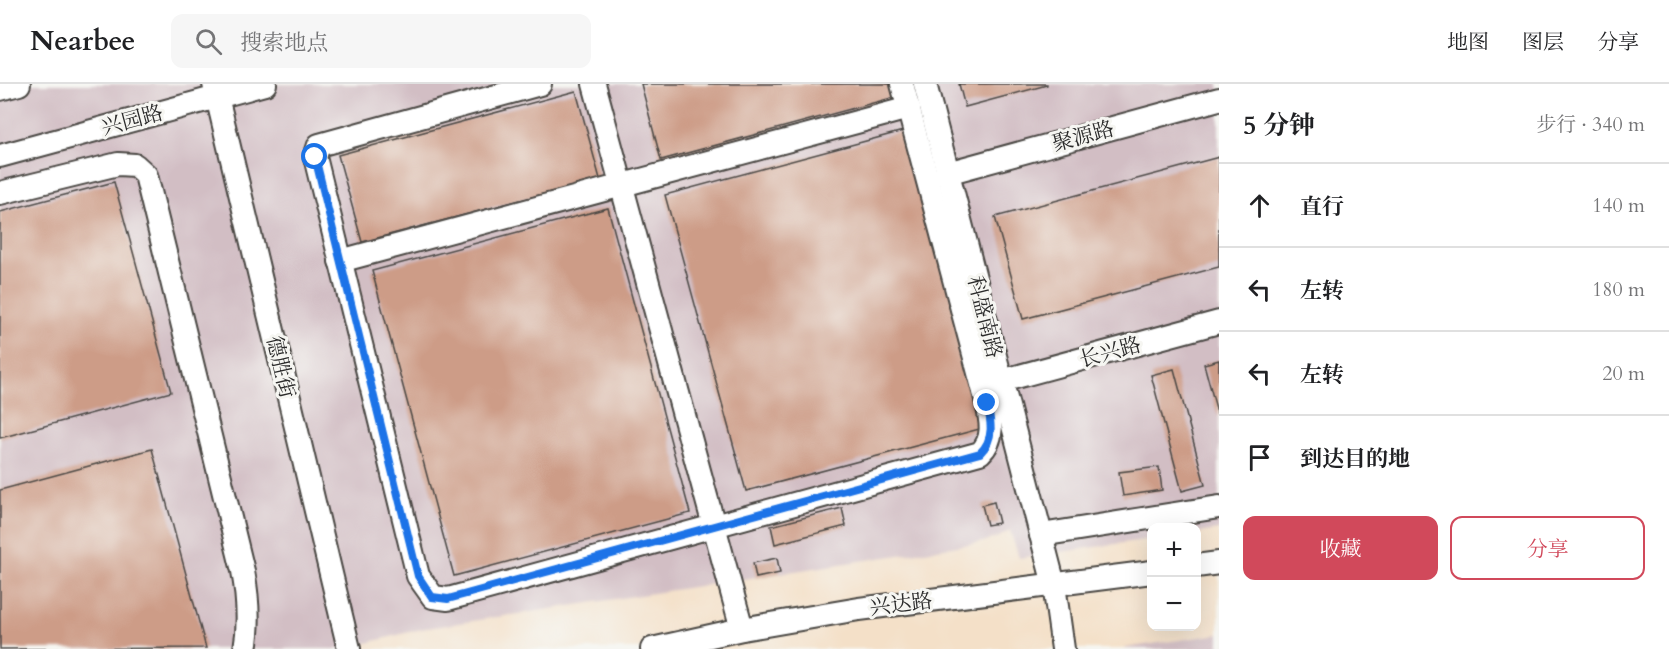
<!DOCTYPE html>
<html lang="zh">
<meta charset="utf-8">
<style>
body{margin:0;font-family:Cardo,"Noto Serif SC",serif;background:#f6f6f6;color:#202124}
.controls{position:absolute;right:18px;bottom:18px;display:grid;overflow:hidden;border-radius:12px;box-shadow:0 6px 24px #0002}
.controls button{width:54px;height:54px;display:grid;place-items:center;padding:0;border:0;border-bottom:2px solid #e0e0e0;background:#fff;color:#202124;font:30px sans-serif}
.stop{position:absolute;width:18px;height:18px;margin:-14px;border:4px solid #1a73e8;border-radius:50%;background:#fff}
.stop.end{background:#1a73e8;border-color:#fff;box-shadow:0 2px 6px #0008}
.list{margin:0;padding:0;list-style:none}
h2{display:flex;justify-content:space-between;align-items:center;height:78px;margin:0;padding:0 24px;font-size:26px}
h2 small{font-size:20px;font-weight:400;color:#757577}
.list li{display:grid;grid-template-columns:39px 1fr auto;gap:18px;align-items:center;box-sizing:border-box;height:84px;padding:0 24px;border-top:2px solid #e0e0e0}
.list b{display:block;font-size:22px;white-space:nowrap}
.list em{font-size:20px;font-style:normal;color:#757577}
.actions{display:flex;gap:12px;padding:18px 24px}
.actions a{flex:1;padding:14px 0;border:2px solid #d1495b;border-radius:12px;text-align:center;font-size:21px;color:#d1495b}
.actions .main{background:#d1495b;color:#fff}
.icon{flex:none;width:33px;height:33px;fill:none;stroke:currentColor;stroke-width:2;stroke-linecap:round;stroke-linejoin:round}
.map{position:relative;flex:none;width:1219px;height:565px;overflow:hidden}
header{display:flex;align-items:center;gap:36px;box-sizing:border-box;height:84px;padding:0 30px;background:#fff;border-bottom:2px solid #e0e0e0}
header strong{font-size:28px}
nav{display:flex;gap:33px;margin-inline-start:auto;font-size:21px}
.search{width:420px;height:54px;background:#f6f6f6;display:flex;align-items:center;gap:15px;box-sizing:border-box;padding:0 21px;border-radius:12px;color:#757577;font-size:22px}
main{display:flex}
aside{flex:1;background:#fff}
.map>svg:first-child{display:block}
</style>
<header>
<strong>Nearbee</strong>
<div class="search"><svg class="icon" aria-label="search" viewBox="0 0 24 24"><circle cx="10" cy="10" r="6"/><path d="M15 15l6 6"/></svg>搜索地点</div>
<nav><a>地图</a><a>图层</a><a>分享</a></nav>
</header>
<main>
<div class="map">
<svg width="1219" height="565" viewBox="0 0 1219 565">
<rect width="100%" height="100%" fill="#f6f6f2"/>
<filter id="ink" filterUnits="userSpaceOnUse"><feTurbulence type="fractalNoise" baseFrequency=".0167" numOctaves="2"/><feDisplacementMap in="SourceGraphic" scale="12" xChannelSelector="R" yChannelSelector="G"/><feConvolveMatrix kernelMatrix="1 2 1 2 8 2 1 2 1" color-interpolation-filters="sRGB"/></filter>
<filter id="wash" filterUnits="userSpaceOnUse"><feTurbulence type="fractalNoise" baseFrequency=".008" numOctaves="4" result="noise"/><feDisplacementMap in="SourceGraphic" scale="24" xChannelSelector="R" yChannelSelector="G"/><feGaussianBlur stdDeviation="1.35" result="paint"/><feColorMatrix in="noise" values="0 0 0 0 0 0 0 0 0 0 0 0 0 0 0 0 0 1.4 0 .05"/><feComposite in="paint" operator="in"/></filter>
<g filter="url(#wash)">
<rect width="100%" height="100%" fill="#f4e0c8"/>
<g fill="#d2bec4">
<polygon points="0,0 1219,0 1219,446 1197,449 1196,444 1152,444 1151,455 1019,474 1010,446 999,453 983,458 421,545 344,565 0,565"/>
<polygon points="1219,550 1219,565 1119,565"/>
</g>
<g id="blocks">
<g fill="#cd9c87">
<polygon points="641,0 892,0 895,13 661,76"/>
<polygon points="959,0 1047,0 1047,1 965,23"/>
<polygon points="576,7 600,95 362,158 338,71"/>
<polygon points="907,46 987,343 746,407 665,111"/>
<polygon points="1219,73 1219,183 1023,235 995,133"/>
<polygon points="114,98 171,308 0,354 0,128"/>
<polygon points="608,124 690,429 454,492 372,187"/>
<polygon points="1219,276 1219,332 1218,332 1204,280"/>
<polygon points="1174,285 1205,401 1182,407 1151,291"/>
<polygon points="152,365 206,564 0,565 0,406"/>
<polygon points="1159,383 1162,406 1123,412 1119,388"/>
<polygon points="994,418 999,439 987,441 982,421"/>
<polygon points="842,424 846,442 775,460 771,442"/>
<polygon points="777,474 780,489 756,494 753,479"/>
</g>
</g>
</g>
<g filter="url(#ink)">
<use href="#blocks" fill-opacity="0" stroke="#494643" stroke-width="1.5"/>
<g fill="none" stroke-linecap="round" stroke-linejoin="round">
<g stroke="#494643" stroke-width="26">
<g id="minor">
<polyline points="214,0 349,565"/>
<path d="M 540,0 L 319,61 L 315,73 L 418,492 L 433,513 L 448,515 L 980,369 C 995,355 991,337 987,319 L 902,0"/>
<polyline points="594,0 742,545"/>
<polyline points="925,0 1054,501 1063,565"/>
<polyline points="0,5 19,0"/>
<polyline points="0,72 265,0"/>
<polyline points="947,89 1219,15"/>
<path d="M 0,109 L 118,80 L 135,81 L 146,91 L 243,487 C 248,514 250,538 245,565"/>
<polyline points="340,177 909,24"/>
<polyline points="1001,297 1219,238"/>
<polyline points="1041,451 1219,423"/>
<polyline points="1196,482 1219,479"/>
<polyline points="652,565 742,545 859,525 1152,488"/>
</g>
</g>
<use href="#minor" stroke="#fff" stroke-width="22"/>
</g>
</g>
<g fill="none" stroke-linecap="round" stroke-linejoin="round" filter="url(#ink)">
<path stroke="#1a73e8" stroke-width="8" d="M 315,73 L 418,492 L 432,513 L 448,515 L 980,369 C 995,355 991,337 987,319"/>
</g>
<g text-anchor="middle" stroke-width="6" stroke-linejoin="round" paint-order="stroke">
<g font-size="21" fill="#2b2b2b" stroke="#f6f6f2">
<text transform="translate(132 36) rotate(-15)" y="7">兴园路</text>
<text transform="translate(1083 52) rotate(-15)" y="7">聚源路</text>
<text transform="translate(985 233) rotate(76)" y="7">科盛南路</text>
<text transform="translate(1110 268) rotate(-15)" y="7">长兴路</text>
<text transform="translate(281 283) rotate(77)" y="7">德胜街</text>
<text transform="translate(901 520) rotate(-7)" y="7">兴达路</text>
</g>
</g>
</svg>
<div class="controls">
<button>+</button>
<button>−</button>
</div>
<div class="stop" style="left:315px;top:73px"></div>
<div class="stop end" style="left:987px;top:319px"></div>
</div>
<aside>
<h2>5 分钟<small>步行 · 340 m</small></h2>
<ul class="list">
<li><svg class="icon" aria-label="ahead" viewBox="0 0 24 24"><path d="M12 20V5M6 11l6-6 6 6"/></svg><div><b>直行</b></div><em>140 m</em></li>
<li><svg class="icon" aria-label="left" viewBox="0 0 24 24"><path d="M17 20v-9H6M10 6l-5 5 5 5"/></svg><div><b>左转</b></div><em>180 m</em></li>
<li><svg class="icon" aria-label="left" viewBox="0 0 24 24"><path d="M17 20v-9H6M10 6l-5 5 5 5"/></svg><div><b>左转</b></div><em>20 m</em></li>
<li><svg class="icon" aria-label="arrive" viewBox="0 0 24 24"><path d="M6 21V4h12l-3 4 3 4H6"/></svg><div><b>到达目的地</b></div></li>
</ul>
<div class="actions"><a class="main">收藏</a><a>分享</a></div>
</aside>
</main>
